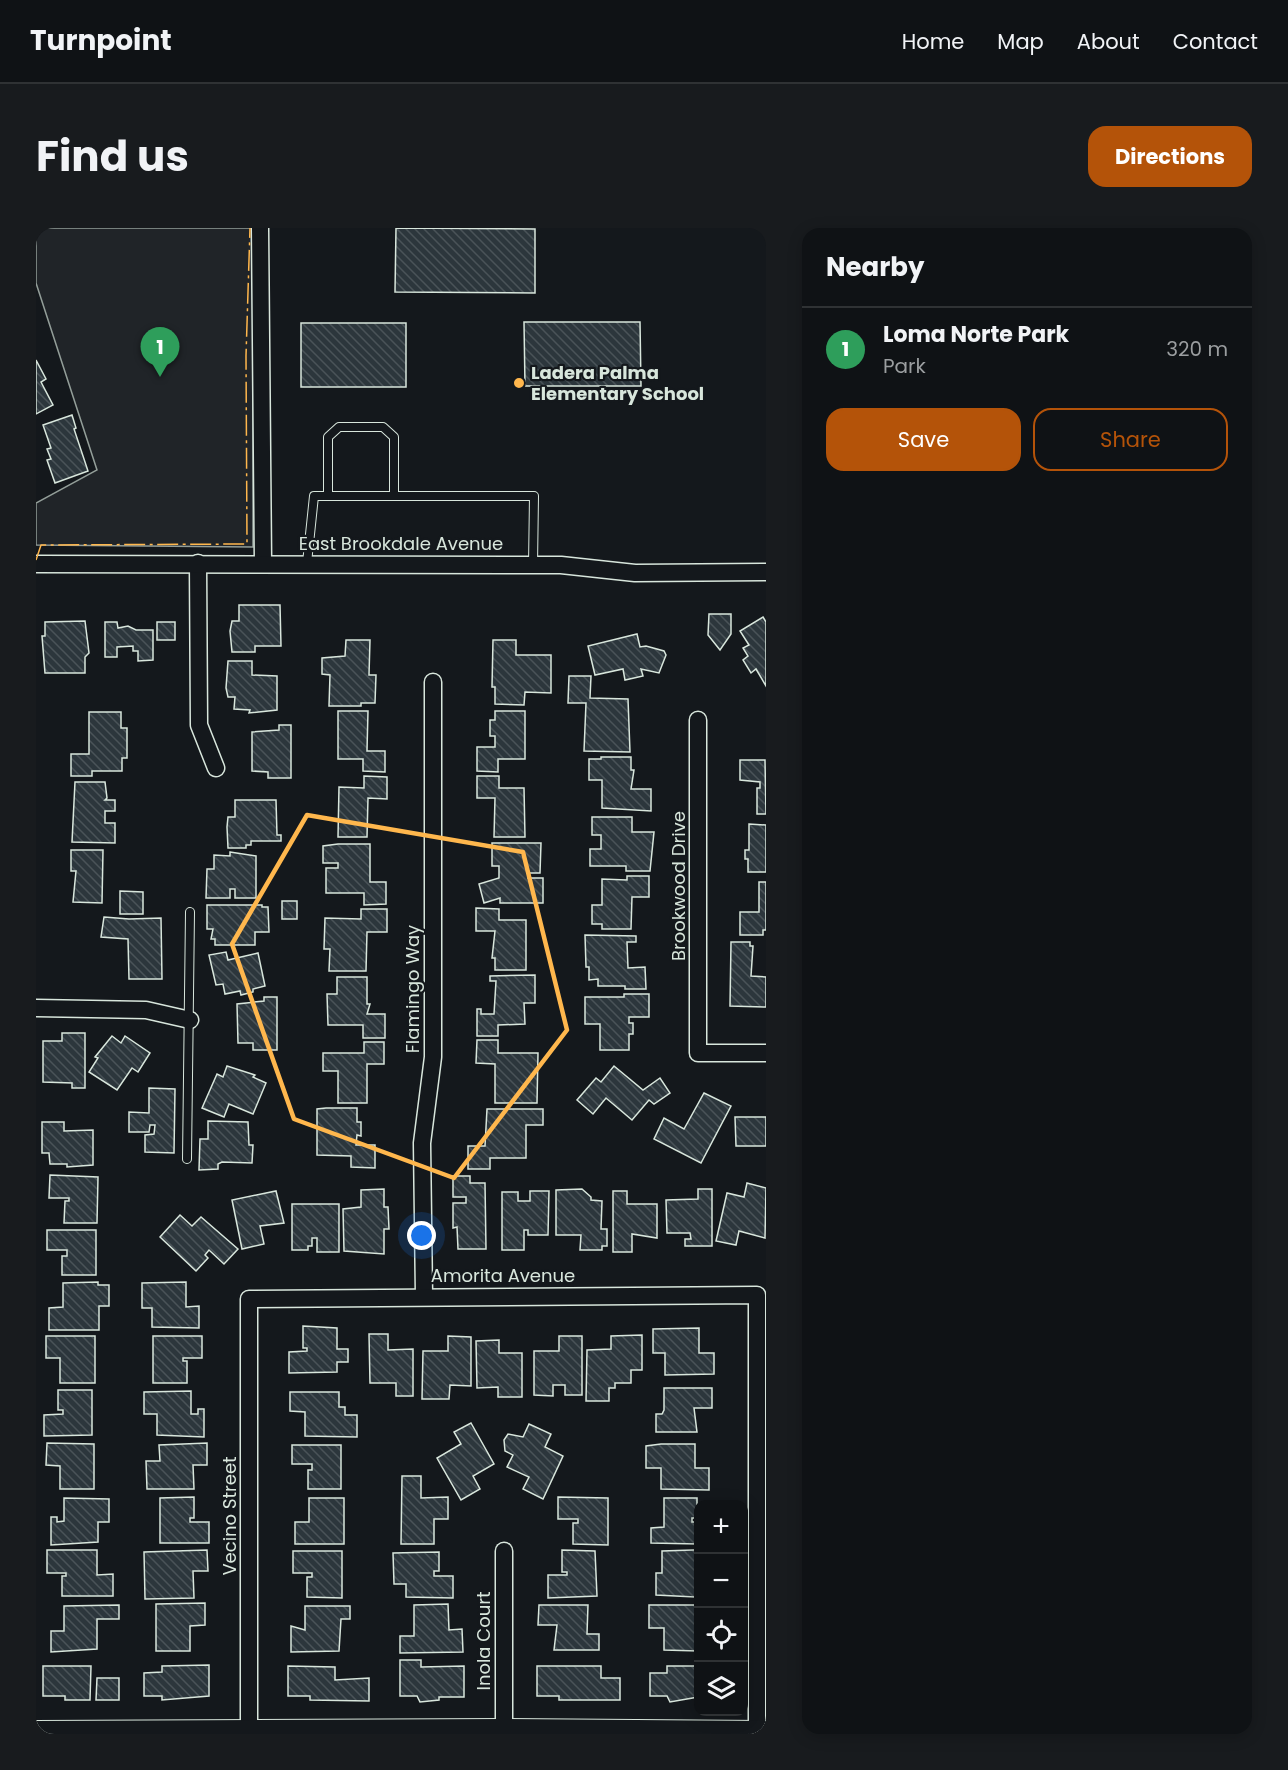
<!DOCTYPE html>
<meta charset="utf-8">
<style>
body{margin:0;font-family:Poppins,sans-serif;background:#181b1e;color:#f1f3f6}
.controls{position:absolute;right:18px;bottom:18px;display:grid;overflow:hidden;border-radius:12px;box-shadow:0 3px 15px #0003}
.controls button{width:54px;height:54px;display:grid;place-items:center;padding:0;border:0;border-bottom:2px solid #2f3234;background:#0f1215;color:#f1f3f6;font:30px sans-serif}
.you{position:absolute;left:386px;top:1008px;width:21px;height:21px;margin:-15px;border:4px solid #fff;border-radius:50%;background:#1a73e8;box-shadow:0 0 0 9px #1a73e833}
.badge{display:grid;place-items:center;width:39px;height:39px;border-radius:50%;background:#b45309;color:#fff;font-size:20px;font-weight:700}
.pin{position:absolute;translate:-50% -50px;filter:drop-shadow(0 2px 3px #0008)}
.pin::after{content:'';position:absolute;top:32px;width:21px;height:18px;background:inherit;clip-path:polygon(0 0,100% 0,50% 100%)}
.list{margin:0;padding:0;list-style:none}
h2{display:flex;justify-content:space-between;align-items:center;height:78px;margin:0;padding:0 24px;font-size:26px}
h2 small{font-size:20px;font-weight:400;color:#9b9ea0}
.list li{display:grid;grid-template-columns:39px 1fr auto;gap:18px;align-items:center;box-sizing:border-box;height:84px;padding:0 24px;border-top:2px solid #2f3234}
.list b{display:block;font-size:22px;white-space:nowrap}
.list p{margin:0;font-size:20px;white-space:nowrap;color:#9b9ea0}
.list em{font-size:20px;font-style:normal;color:#9b9ea0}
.actions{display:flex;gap:12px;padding:18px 24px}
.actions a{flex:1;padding:14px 0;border:2px solid #b45309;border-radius:18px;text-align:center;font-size:21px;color:#b45309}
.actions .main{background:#b45309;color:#fff}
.icon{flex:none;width:33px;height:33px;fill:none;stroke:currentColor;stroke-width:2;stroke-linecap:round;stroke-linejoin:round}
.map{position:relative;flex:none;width:730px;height:1506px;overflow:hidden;border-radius:18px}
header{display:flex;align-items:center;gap:36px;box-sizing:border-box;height:84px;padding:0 30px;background:#0f1215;border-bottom:2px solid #2f3234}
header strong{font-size:28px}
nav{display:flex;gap:33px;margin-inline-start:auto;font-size:21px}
.intro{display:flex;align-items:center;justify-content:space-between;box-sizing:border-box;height:144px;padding:0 36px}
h1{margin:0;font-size:42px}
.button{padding:15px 27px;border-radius:18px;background:#b45309;color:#fff;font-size:21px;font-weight:700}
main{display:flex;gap:36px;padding:0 36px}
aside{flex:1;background:#0f1215;border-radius:18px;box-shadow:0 3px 15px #0003}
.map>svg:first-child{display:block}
</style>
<header>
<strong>Turnpoint</strong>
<nav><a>Home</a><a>Map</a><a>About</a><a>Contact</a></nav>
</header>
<div class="intro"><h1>Find us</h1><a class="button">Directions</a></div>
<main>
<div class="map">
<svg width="730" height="1506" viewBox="0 0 730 1506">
<defs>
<pattern id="building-back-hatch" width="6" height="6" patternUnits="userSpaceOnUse" patternTransform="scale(1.5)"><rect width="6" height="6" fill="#2c363c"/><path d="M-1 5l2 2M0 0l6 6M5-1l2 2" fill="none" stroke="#4a5358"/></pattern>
</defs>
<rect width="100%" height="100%" fill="#14181c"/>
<polygon fill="#202428" stroke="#939e99" stroke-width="1.5" points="0,0 217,0 217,319 0,317 0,275 61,242 0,55"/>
<g fill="url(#building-back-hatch)" stroke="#d8e6dc" stroke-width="1.5">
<polygon points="360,0 499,1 499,65 359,64"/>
<polygon points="488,94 604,94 605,158 489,158"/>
<rect x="265" y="95" width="105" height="64"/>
<polygon points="0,132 10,151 5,154 17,177 0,186"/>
<polygon points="36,187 40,200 38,201 52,243 19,255 11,232 15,231 11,221 15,220 7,197"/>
<polygon points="203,377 244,377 245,418 219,418 219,424 196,424 194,403 196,393 203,393"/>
<polygon points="673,386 695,386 695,406 684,422 672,407"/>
<polygon points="727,389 730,394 730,458 720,441 715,445 707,432 712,428 707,420 713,417 704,403"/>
<polygon points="49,393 53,425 49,429 49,445 9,445 6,408 9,408 9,394"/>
<polygon points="69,394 81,394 82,400 92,398 100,402 117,402 117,432 102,433 102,423 97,423 97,418 81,419 81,429 69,429"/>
<rect x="121" y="394" width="18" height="18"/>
<polygon points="601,406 604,419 610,418 628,423 630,427 623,445 605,441 607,448 589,452 587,441 559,447 552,418"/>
<polygon points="310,412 334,412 333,447 340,447 339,475 325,475 325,478 293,478 294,447 286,446 286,430 309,428"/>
<polygon points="457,412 480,412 480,427 515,427 515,465 489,464 488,477 459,476 459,459 456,459"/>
<polygon points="192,433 216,433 216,447 241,448 241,482 213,485 214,482 198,481 199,469 192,469 190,460"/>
<polygon points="533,448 555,448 554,470 592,471 594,524 548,523 550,475 532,475"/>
<polygon points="302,483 332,483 331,523 349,523 349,544 327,543 327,531 302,531"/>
<polygon points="459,483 489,483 489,531 462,531 462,544 441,543 441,519 459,519 459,508 454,508 454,492 459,492"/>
<polygon points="53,484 85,484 85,500 91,500 91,530 86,530 86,543 56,543 56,548 35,548 35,526 53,526"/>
<polygon points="243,497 255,497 255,550 232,550 232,544 216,543 216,504 243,502"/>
<polygon points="565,529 595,529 595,542 598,542 595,561 615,561 615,583 566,580 566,552 553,552 553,531 565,531"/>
<polygon points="704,532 729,532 730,586 721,586 721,560 724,560 724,554 704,552"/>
<polygon points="328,548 351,549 351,571 332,570 331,609 302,609 303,559 328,560"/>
<polygon points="441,548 463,548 463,560 488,560 489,609 458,609 459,570 441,570"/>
<polygon points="39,554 69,554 71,570 69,572 79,572 79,583 69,583 69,595 79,595 79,615 36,614"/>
<polygon points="199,572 240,572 241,607 245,607 245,613 215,613 215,617 210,617 210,620 192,620 191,599 192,589 199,589"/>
<polygon points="556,589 596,589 596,604 618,604 614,643 590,643 590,638 554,638 554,621 565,621 565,607 556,607"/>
<polygon points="713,596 730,597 730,644 712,644 712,631 709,631 709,622 713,622"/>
<polygon points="456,615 505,615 504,645 492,645 492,650 507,650 507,675 464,675 464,670 448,675 443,656 463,650 463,638 456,638"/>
<polygon points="302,616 334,616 334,654 350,654 350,676 328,677 328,665 290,665 290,640 302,640 302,635 287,635 287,618"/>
<polygon points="35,622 67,622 66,675 37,674 40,643 35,643"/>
<polygon points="194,624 220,628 220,670 199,670 199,661 194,661 194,670 170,670 171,641 178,641 178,627 194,628"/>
<polygon points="591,648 613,648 613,669 596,669 595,701 566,701 566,696 556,696 556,677 566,677 566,651 591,652"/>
<polygon points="723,654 730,654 730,702 727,702 727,707 704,707 704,684 723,684"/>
<polygon points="84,663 107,664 107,686 84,686"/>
<rect x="246" y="673" width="15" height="18"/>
<polygon points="171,677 226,677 226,679 232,679 233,704 219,704 219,717 179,717 179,711 175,711 177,701 171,701"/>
<polygon points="440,680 463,681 463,692 490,692 490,742 459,742 459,730 456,730 459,703 440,703"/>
<polygon points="325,681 351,681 351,704 331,704 330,743 293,743 294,721 288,721 289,690 325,691"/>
<polygon points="68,689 93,691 125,690 126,751 93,751 92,711 65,709"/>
<polygon points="549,707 600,708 600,714 591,714 592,740 609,739 610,761 589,761 589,758 562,758 562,751 553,752 553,739 550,739"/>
<polygon points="695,714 714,714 714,718 717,718 715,748 730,749 730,779 694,778"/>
<polygon points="190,724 192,732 222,725 229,758 217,761 217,764 205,767 204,763 189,766 187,756 180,757 173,727"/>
<polygon points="499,747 499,775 488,775 489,796 462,797 462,808 441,808 441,781 445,781 445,786 458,786 460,753 454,753 454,748"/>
<polygon points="301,749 331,749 331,776 334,776 331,786 349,786 349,810 327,810 327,797 292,797 291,766 301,766"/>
<polygon points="588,766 613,766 613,789 593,789 593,795 597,795 597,806 593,806 593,822 564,822 564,796 549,796 549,769 588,769"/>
<polygon points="228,769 241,769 241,822 217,822 217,815 202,815 201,776 228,773"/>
<polygon points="26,805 49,805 49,860 36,860 36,855 7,854 7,813 26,813"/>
<polygon points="76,808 85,815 89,808 114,825 102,844 96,840 81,862 53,844 62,830 59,829"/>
<polygon points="441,812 462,812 462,825 502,825 501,875 459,875 459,836 440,835"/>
<polygon points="328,814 348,814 348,836 331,836 331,875 302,875 302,843 287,843 287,825 328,825"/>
<polygon points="191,838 219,847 217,849 230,855 217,886 193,876 188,889 166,880 181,846 187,849"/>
<polygon points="578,838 607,862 624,850 634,865 618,876 613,872 596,892 570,870 557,886 541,872 560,850 565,854"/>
<polygon points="113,860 139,861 138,925 109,924 109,907 118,906 119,897 114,897 113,904 93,904 93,884 113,885"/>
<polygon points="668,865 695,878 665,935 618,911 628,890 648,901"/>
<polygon points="290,880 321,880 321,894 325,894 325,908 321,907 320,917 339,917 339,940 315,939 315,928 281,927 281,881"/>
<polygon points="451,881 507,881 507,897 490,897 490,930 454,930 454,941 432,941 432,918 449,918"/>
<polygon points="699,889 730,889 730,918 700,918"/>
<polygon points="172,893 212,894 213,917 217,917 216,935 186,934 182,936 182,941 163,942 164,911 172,911"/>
<polygon points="6,894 28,894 28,903 57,902 57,937 31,939 31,936 14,936 13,925 6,925"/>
<polygon points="14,947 62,949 61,995 28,995 29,973 33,973 33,970 13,970"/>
<polygon points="417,948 434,948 434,955 449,955 450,1021 422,1021 421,999 417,1000 417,975 430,975 430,969 417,969"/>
<polygon points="711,955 730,960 729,1010 703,1003 700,1017 680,1013 691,965 708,969"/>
<polygon points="348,961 348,979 352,979 353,1001 348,1001 348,1026 308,1023 307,981 325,979 325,962"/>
<polygon points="546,961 555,969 555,972 566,973 565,1001 571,1001 571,1018 566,1018 566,1022 544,1022 545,1007 520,1007 520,962"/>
<polygon points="662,961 676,961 676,1018 649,1018 649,1011 655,1011 654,1005 631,1005 630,972 662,971"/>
<polygon points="240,963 248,995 224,998 228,1016 206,1021 196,972"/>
<polygon points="494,963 513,963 512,1007 492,1007 492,1002 488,1002 488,1022 466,1022 466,964 482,964 482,973 494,973"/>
<polygon points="577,963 591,963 591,976 621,976 621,1010 596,1006 596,1024 577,1024"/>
<polygon points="256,976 303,976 303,1024 281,1024 281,1010 276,1010 276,1018 272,1018 272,1022 256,1022"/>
<polygon points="144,987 156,998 165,989 202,1021 188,1036 173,1022 169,1027 172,1030 160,1043 124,1009"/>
<polygon points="11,1002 60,1002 60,1047 26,1047 26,1028 31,1028 31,1022 11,1022"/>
<polygon points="62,1054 62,1057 73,1057 73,1078 63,1078 63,1102 13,1102 13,1080 27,1079 27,1055"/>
<polygon points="150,1054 150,1079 163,1078 163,1100 116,1099 116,1080 106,1080 106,1055"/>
<polygon points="267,1098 301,1100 301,1121 312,1121 312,1134 301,1134 301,1144 253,1145 253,1124 271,1123 271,1120 267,1120"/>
<polygon points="663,1100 663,1125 678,1125 678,1146 629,1147 629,1125 617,1125 617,1101"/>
<polygon points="333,1106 352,1106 352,1122 377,1121 377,1168 360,1168 360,1155 334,1155"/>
<polygon points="606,1107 606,1142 595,1142 595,1155 579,1155 579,1160 573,1160 573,1173 550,1173 551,1122 575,1121 575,1108"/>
<polygon points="10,1108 59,1108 59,1155 24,1155 24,1130 10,1130"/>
<polygon points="117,1108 166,1108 166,1130 147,1130 147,1133 151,1133 151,1155 117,1155"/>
<polygon points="412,1108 435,1109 435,1158 414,1157 413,1171 386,1171 387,1123 412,1123"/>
<polygon points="523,1108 546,1108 546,1167 529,1167 529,1157 517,1157 517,1168 498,1167 498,1123 523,1123"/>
<polygon points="463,1112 463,1125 486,1125 486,1169 462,1169 462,1159 441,1160 440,1113"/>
<polygon points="628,1160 676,1160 676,1180 658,1180 661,1204 620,1204 620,1186 626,1186 628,1182"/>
<polygon points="22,1162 56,1162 56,1207 8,1208 8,1187 27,1186 27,1182 22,1182"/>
<polygon points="155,1163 155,1186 162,1186 162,1181 168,1181 168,1209 121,1207 121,1186 108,1186 108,1164"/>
<polygon points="254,1164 303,1164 303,1179 309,1179 309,1187 321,1187 321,1209 269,1208 269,1184 254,1183"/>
<polygon points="435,1195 458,1236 437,1248 444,1261 425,1272 401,1230 425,1216 418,1204"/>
<polygon points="493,1196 515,1206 509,1219 527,1228 507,1271 487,1261 493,1249 471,1239 477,1227 469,1223 468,1212 472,1206 487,1209"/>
<polygon points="11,1215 58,1216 58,1261 24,1261 24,1238 10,1237"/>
<polygon points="171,1215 171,1237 157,1237 158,1261 111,1261 110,1233 124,1233 123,1217"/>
<polygon points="625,1216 659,1216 659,1240 673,1240 673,1262 625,1261 625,1240 610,1240 610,1218"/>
<polygon points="256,1217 305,1217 305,1261 272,1261 272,1242 276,1242 276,1236 256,1236"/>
<polygon points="366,1248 385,1248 385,1270 412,1269 412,1291 398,1291 398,1316 365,1316"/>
<polygon points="158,1269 158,1290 154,1290 154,1294 173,1294 173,1315 124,1315 124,1270"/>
<polygon points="522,1269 572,1270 572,1317 537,1316 537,1295 542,1295 542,1291 522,1291"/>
<polygon points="28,1270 73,1271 73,1294 62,1294 62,1314 15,1317 15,1289 21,1289 21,1294 28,1293"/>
<polygon points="273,1270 308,1270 308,1316 259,1316 259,1294 273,1294"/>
<polygon points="628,1270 661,1270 661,1290 656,1290 656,1294 662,1294 662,1316 615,1315 615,1300 628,1299"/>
<polygon points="11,1322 61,1322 61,1347 77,1346 77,1368 26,1368 26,1348 30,1348 30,1345 11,1345"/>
<polygon points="171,1322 172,1343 157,1343 158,1370 109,1371 108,1324"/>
<polygon points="526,1322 559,1323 561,1368 512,1370 512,1347 531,1347 531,1344 526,1344"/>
<polygon points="657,1322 662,1322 659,1369 620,1367 620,1345 626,1345 626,1323"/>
<polygon points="257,1323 306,1323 306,1370 271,1369 271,1349 276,1349 276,1345 257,1345"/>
<polygon points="403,1324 403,1343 398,1343 398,1348 417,1348 417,1370 370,1369 370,1356 358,1356 357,1325"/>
<polygon points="169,1375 169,1397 154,1398 154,1423 120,1423 120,1376"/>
<polygon points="412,1376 413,1402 426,1401 427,1424 364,1425 364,1408 378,1408 378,1377"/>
<polygon points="83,1377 83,1391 61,1391 61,1421 15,1424 15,1403 28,1403 28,1378"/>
<polygon points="503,1377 552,1377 551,1406 563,1406 563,1422 518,1422 521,1397 502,1397"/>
<polygon points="613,1377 662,1377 662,1423 628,1422 628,1400 613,1400"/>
<polygon points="269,1378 314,1378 314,1391 305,1391 303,1423 255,1424 255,1398 269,1402"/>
<polygon points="364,1432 385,1432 385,1439 428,1438 428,1469 403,1469 403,1472 384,1474 381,1468 364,1468"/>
<polygon points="173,1437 173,1468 126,1472 126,1468 108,1468 108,1445 126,1444 126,1438"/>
<polygon points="7,1438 55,1438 54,1472 29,1472 29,1468 7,1468"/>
<polygon points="252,1438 299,1439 299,1452 333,1450 333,1473 274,1472 274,1468 252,1468"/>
<polygon points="501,1438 565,1438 565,1450 584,1450 584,1472 523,1472 523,1468 501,1468"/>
<polygon points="631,1438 662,1438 662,1469 634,1474 631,1468 614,1468 614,1445 631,1445"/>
<polygon points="61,1450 83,1450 83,1472 60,1472"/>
</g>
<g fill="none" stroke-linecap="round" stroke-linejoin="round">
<g stroke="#d8e6dc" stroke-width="10">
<g id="lane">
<polyline points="292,268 292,209 303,199 347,199 358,209 358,268"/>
<polyline points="271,335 278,268 498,268 497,337"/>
<polyline points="151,931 154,684"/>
</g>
</g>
<g stroke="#d8e6dc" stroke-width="19">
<g id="street">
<polyline points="224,0 227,335"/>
<polyline points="162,335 163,497 180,540"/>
<polyline points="0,336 525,337 599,345 730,344"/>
<polyline points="662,492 662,825 730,825"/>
<polyline points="0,780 110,782 154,792"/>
<polyline points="388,1068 386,915 397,829 397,454"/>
<polyline points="468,1323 468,1503"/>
<polyline points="213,1504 213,1071 721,1067 721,1506"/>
</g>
</g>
<g stroke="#d8e6dc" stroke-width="26">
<polyline id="secondary" points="0,1505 468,1503 730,1505"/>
</g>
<use href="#lane" stroke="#14181c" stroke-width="8"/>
<use href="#street" stroke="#14181c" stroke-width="16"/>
<use href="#secondary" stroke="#14181c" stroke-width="24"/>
<polyline stroke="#ffb74d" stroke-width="1.5" stroke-dasharray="21 4.5 3 4.5" stroke-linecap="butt" points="0,332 5,317 211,316 210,128 214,0"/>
</g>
<path fill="none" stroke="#ffb74d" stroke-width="4.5" stroke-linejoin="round" d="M 271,587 L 487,624 L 531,802 L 418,950 L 258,891 L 196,716 Z"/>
<circle fill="#ffb74d" stroke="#14181c" stroke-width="2" cx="483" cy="155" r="6"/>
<g text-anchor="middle" stroke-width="4.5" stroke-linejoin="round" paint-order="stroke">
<g font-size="18" font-weight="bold" fill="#d8e6dc" stroke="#14181c" text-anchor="start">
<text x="495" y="151">Ladera Palma<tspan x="495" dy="21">Elementary School</tspan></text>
</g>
<g font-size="18" fill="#d8e6dc" stroke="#14181c">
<text x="365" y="322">East Brookdale Avenue</text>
<text transform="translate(643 658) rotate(-90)" y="6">Brookwood Drive</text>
<text transform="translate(377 761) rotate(-90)" y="6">Flamingo Way</text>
<text x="467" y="1054">Amorita Avenue</text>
<text transform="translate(194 1288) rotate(-90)" y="6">Vecino Street</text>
<text transform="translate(448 1413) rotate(-90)" y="6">Inola Court</text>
</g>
</g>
</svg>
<div class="controls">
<button>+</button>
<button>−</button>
<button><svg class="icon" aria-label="locate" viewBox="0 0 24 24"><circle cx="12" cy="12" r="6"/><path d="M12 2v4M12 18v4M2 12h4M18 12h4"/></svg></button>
<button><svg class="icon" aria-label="layers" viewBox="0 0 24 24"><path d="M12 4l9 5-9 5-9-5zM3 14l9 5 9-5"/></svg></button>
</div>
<div class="you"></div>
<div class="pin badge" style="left:124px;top:149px;background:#2e9e5b">1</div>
</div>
<aside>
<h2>Nearby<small></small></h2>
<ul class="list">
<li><span class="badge" style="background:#2e9e5b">1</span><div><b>Loma Norte Park</b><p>Park</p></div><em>320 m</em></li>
</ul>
<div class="actions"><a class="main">Save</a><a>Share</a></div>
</aside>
</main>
